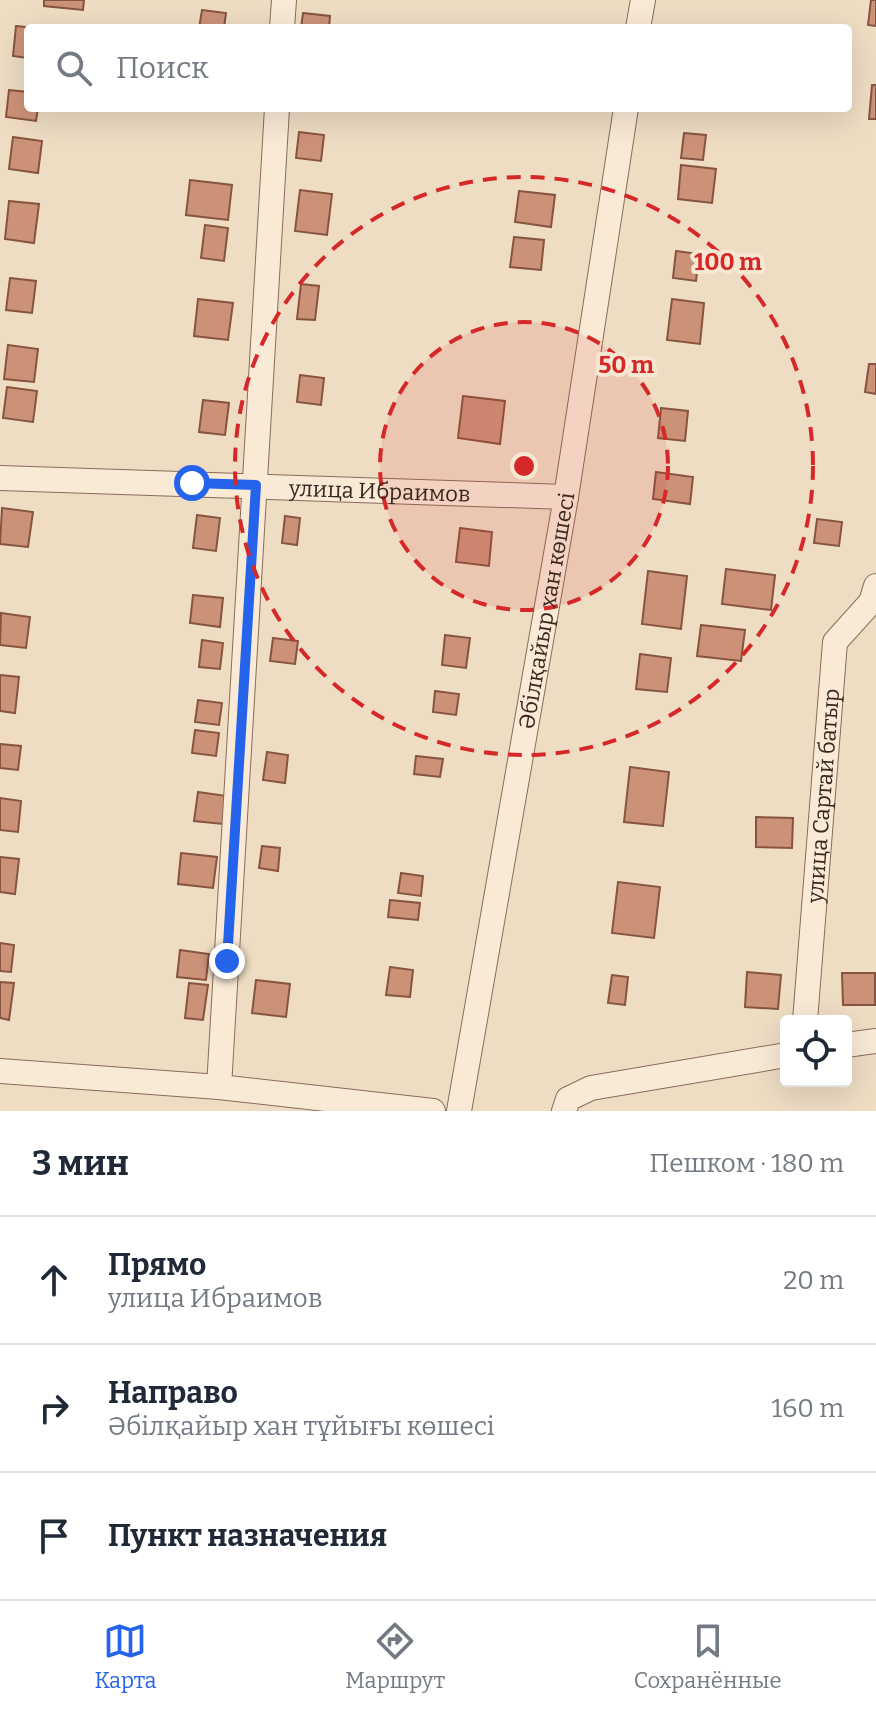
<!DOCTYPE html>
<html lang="ru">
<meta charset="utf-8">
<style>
body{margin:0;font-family:Bitter,serif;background:#f2f2f3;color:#1f2937}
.controls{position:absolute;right:24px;bottom:24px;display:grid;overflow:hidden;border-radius:8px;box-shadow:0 8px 32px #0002}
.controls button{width:72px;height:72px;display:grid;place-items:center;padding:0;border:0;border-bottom:2px solid #e0e1e3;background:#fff;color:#1f2937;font:40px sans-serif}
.stop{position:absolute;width:24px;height:24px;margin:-18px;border:6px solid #2563eb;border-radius:50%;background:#fff}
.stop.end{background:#2563eb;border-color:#fff;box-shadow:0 2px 8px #0008}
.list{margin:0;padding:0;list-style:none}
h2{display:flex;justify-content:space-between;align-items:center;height:104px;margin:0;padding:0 32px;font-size:34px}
h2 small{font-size:26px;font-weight:400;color:#747a83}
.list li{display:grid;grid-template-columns:52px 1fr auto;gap:24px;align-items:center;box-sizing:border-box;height:128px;padding:0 32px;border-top:2px solid #e0e1e3}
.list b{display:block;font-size:30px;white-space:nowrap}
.list p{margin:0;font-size:26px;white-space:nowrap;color:#747a83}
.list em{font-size:26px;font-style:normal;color:#747a83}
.icon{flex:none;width:44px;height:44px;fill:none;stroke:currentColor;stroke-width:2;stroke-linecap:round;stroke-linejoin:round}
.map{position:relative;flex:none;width:876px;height:1111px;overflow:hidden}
.search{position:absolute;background:#fff;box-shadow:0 8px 32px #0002;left:24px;right:24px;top:24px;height:88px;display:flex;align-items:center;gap:20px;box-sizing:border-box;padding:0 28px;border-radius:8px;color:#747a83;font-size:30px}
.sheet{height:488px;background:#fff}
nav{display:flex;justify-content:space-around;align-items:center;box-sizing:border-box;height:112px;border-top:2px solid #e0e1e3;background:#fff;font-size:22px;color:#747a83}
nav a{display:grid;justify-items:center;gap:4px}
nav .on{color:#2563eb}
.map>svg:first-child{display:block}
</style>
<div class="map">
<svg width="876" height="1111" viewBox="0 0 876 1111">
<rect width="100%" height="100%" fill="#eedcc3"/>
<g fill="#cc9278" stroke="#875440" stroke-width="2">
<polygon points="44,0 84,0 83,10 44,6"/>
<polygon points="871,0 876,0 876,26 868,25"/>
<polygon points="202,10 226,13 224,28 199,28"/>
<polygon points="303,13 330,16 329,28 301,28"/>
<polygon points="16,26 35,28 28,28 28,58 13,56"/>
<polygon points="872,85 876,85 876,119 869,119"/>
<polygon points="9,90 28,92 28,108 38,108 36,121 6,117"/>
<polygon points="299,132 324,135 321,161 296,158"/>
<polygon points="684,133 706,135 703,160 681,158"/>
<polygon points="13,137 42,141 38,173 9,169"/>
<polygon points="681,165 716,169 712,203 678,199"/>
<polygon points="190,180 232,185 228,220 186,215"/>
<polygon points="300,190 332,194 327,235 295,231"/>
<polygon points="519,191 555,195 551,227 515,222"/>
<polygon points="9,201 39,204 34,243 5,239"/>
<polygon points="205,225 228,228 224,261 201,258"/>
<polygon points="514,237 544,240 541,270 510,267"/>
<polygon points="676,251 699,254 696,281 673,278"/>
<polygon points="10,278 36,281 32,313 6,310"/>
<polygon points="301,284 319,286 315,320 297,319"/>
<polygon points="198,299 233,303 228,340 194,336"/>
<polygon points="672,299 704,303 700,344 667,340"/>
<polygon points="8,345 38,349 34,382 4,379"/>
<polygon points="869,364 876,364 876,394 865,392"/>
<polygon points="300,375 324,378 321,405 297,402"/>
<polygon points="7,387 37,391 33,422 3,418"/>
<polygon points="463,396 505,401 500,444 458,438"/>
<polygon points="203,400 229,403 225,435 199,432"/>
<polygon points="661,408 688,411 685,441 658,438"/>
<polygon points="656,472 693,477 690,504 653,499"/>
<polygon points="2,508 33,512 28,547 0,544"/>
<polygon points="197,515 220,518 216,551 193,548"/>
<polygon points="285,516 300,518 297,545 282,543"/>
<polygon points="817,519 842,522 839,546 814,543"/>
<polygon points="460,528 492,532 489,566 456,562"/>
<polygon points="726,569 775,575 771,610 722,604"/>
<polygon points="648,571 687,576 681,629 642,624"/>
<polygon points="193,595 223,598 220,627 190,623"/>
<polygon points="1,613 30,617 26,648 0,645"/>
<polygon points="701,625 745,630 741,661 697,656"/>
<polygon points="445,635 470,638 466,668 442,665"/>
<polygon points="273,638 298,641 295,664 270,661"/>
<polygon points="202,640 223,643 220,669 199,667"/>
<polygon points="640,654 671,658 667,692 636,689"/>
<polygon points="0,675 19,677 15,713 0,711"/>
<polygon points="435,691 459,694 456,715 433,712"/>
<polygon points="198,700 222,703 219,725 195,722"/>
<polygon points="195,730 219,733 216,756 192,753"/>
<polygon points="0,744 21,746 18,770 0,768"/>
<polygon points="267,752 288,755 285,783 263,780"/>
<polygon points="416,756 443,759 440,777 414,774"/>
<polygon points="630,767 669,772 663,826 624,822"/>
<polygon points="198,792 227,796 223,824 194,821"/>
<polygon points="0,798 21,801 18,832 0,830"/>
<polygon points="756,817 793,818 792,848 756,847"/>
<polygon points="262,846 280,848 278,871 259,868"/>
<polygon points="181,853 217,857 213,888 178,884"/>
<polygon points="0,857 19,859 15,894 0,892"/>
<polygon points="401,873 423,876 421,896 398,893"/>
<polygon points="618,882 660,887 654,938 612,933"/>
<polygon points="390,900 420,903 418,920 388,917"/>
<polygon points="0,943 14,945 11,972 0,971"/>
<polygon points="180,950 209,954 206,980 177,977"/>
<polygon points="390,967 413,970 410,997 386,995"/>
<polygon points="747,972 781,975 778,1009 745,1007"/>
<polygon points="842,973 875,973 875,1005 843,1005"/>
<polygon points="612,975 628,977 625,1005 608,1003"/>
<polygon points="256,980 290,984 286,1017 252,1013"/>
<polygon points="0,982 14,983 9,1020 0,1018"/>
<polygon points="189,983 208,985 203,1020 185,1018"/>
</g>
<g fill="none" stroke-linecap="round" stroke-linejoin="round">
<g stroke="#886d5a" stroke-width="26">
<g id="minor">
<polyline points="282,28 284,0"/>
<polyline points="638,28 643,0"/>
<path id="s1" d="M 0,478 L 566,497"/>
<path id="s2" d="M 805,1021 L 835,642 L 871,602 L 876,586"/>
<polyline points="846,1045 876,1041"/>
<polyline points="0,1071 219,1087 433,1111"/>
<polyline points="219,1087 277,108"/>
<path id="s3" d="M 459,1111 L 566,497 L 626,108"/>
<polyline points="564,1111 568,1099 591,1088 786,1055"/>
</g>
</g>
<use href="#minor" stroke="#f9ead6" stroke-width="24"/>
</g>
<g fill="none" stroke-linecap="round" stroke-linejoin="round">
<polyline stroke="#2563eb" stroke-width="10" points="192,483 256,485 227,961"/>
</g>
<circle cx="524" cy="466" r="144" fill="#d62828" fill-opacity=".12"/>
<g fill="none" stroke="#d62828" stroke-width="4" stroke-dasharray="14 10">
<circle cx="524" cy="466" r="144"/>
<circle cx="524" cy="466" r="289"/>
</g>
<g text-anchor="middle" stroke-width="8" stroke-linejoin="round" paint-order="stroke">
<g font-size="22" fill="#38271e" stroke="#f5e7d2">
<text dy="8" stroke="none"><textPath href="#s1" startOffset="380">улица Ибраимов</textPath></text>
<text dy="8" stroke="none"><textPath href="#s3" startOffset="508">Әбілқайыр хан көшесі</textPath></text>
<text dy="8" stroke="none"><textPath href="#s2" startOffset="226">улица Сартай батыр</textPath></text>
</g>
</g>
<circle cx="524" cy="466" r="12" fill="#d62828" stroke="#f5e7d2" stroke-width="4"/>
<g font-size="24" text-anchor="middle" font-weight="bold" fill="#d62828" stroke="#f5e7d2" stroke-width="8" stroke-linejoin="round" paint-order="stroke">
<text x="728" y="270">100 m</text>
<text x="626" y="373">50 m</text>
</g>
</svg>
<div class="controls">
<button><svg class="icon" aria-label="locate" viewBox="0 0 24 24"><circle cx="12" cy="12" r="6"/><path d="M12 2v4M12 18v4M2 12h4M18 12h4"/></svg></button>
</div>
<div class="stop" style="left:192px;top:483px"></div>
<div class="stop end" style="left:227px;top:961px"></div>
<div class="search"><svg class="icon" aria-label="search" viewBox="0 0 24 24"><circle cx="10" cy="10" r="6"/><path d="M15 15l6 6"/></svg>Поиск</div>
</div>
<section class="sheet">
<h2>3 мин<small>Пешком · 180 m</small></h2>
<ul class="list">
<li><svg class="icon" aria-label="ahead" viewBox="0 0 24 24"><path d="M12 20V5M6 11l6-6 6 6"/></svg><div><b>Прямо</b><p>улица Ибраимов</p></div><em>20 m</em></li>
<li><svg class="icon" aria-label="right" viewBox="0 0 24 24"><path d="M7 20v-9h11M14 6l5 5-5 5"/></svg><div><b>Направо</b><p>Әбілқайыр хан тұйығы көшесі</p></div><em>160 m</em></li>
<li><svg class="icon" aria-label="arrive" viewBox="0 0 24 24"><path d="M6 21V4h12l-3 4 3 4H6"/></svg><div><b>Пункт назначения</b></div></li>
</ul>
</section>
<nav>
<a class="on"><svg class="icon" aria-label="map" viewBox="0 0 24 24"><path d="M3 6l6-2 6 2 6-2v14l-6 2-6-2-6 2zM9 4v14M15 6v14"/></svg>Карта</a>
<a><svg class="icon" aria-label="directions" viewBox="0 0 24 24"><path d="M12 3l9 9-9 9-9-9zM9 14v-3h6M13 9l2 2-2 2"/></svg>Маршрут</a>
<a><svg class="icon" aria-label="saved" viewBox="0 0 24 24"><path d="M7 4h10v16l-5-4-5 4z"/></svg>Сохранённые</a>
</nav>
